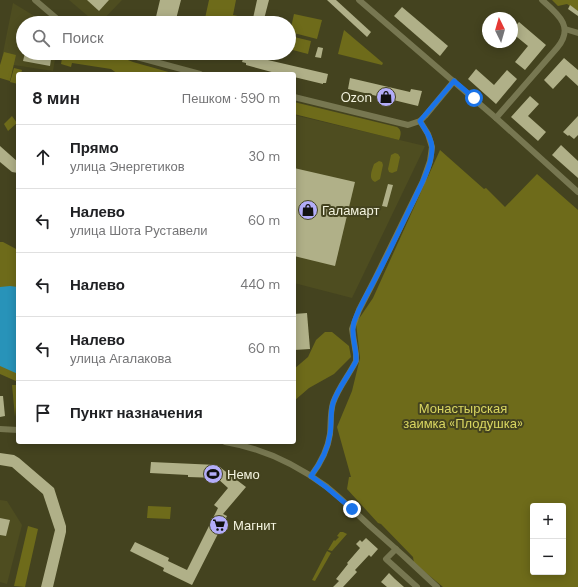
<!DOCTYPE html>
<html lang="ru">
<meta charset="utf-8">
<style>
body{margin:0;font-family:"DM Sans",sans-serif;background:#f6f6f6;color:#202124}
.controls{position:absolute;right:12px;bottom:12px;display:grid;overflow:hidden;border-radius:4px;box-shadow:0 2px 10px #0003}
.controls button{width:36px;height:36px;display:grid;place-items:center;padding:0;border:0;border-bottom:1px solid #e0e0e0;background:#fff;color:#202124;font:20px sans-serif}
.compass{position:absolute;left:482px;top:12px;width:36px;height:36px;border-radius:50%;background:#fff;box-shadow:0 2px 10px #0003;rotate:355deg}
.stop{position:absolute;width:12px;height:12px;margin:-9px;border:3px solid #1a73e8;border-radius:50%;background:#fff}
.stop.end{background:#1a73e8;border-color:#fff;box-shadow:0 1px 4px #0008}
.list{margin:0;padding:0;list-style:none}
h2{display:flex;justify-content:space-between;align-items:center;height:52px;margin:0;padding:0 16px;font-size:17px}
h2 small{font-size:13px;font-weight:400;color:#757577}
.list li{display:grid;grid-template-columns:26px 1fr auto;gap:12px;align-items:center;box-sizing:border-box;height:64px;padding:0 16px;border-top:1px solid #e0e0e0}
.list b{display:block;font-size:15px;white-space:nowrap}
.list p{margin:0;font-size:13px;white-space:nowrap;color:#757577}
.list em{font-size:13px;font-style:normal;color:#757577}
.icon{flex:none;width:22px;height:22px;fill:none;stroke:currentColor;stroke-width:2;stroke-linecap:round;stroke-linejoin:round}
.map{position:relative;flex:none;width:578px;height:587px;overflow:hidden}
.search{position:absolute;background:#fff;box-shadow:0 2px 10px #0003;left:16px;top:16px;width:280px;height:44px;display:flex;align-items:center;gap:10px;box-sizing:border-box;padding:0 14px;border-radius:22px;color:#757577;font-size:15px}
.panel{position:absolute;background:#fff;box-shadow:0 2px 10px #0003;left:16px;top:72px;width:280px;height:372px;border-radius:4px}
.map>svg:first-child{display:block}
</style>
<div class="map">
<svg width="578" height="587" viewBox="0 0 578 587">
<rect width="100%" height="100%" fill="#44431f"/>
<g fill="#4e4d20">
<polygon points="69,0 122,0 100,23 96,23"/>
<polygon points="13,3 46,23 23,23 23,53 56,53 53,71 1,63"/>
<polygon points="294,115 425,146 352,298 294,283"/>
<polygon points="0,500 7,501 22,525 7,584 0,582"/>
</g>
<g fill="#6e6b1a" fill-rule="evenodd">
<polygon points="209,0 236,0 233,15 238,16 237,23 204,23"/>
<polygon points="552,0 578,0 578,11 567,4 558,6"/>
<polygon points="294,14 322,20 317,39 290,32"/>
<polygon points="344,30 383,63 382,65 338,54"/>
<polygon points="290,36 311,41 308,54 289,49"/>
<polygon points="4,52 16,55 10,81 0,78 0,65"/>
<polygon points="63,53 110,53 133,62 172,73 172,74 118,74 111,69 72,63 71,67 61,64"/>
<polygon points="14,68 22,70 21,74 18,74 18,84 10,82"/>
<path d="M 294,102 L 397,127 C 402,130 401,135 399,140 L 294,114 Z"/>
<polygon points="12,116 17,123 8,131 4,124"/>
<path d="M 440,150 L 484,189 L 486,188 L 505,207 L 537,174 L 578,210 L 578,587 L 443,587 L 414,563 L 413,557 L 381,524 L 378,523 L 347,489 L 349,477 L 351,477 L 337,427 L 352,391 L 360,358 L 356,323 L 373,298 ZM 533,506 L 563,506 L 563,572 L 533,572 Z"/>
<polygon points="395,153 398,154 400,157 397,171 392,173 389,172 388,169 391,155"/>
<path d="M 379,161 L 382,162 L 383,165 L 380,179 L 375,182 C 368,179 372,170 374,164 Z"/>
<polygon points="0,242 3,242 18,250 18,382 0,374"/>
<polygon points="325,332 332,332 349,346 351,357 334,374 309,388 294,401 294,369 308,357 316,340"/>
<polygon points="12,385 18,385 15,417"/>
<polygon points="148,506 171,507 170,519 147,518"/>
<polygon points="28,526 38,529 25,587 14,586"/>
<polygon points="340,532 343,532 347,534 332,551 328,550 334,540 335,541 339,537 337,536"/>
<polygon points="327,551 331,553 315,581 312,580"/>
</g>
<polygon fill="#2893b9" points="10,286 18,287 18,374 0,366 0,287"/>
<g fill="#b0b088">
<polygon points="87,0 109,0 99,11"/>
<polygon points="160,0 181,0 175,23 139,23 140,17 155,21"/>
<polygon points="257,0 269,0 263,23 252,23"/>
<polygon points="327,0 336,0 371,32 367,37"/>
<polygon points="570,5 578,11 578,16 568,9"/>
<polygon points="402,7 448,46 440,56 394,16"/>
<polygon points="519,22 546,45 525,70 515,62 528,46 512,33 512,30"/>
<polygon points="318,47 323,48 321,58 315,57"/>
<polygon points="25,53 52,53 50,66 23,61"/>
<polygon points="208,53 225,53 224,59 208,55"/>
<polygon points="245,53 256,53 255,57 328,74 326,83 323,83 323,84 294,77 294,74 279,74 246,65 246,63 242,62"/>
<polygon points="564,58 578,70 578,86 566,75 553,89 544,80"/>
<polygon points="476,69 494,85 507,70 517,79 496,104 468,79"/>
<polygon points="350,78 410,92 411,89 422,91 418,106 348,89"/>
<polygon points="530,96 539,104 528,116 546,132 538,141 511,117"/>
<polygon points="578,116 578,135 574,139 569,135 568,136 563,132"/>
<polygon points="561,145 578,161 578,178 552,155"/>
<polygon points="0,146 18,162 18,173 12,172 0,162"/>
<polygon points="294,168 355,182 335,266 294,256"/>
<polygon points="388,184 393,185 387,207 382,206"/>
<polygon points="307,313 310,349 294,350 294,314"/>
<polygon points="0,396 3,396 5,416 0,417"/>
<polygon points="0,453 14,455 19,458 54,488 66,526 66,532 53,587 41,587 55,530 43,494 12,467 0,465"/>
<polygon points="151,462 217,465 246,487 223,514 227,516 192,585 163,571 164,568 130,551 135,542 169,558 168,561 187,570 218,508 214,505 228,488 217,478 188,477 188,475 150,473"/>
<polygon points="0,518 10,520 6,536 0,535"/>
<polygon points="366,538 378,549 371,557 369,555 355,570 357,572 343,587 333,587 339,581 336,579 348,564 347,563 360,548 356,544 360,540 362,542"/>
<polygon points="389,573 395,579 404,587 387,587 381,582"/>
</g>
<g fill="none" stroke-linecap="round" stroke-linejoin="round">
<g stroke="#777751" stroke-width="6">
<polyline points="35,0 62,23"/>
<polyline points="359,0 496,118 578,192"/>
<polyline points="565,29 578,33"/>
<polyline points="122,53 200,74"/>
<polyline points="294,97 408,125 420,121 425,116 454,81"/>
<path d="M 496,118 L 557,48 C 575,27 558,14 542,0"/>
<polyline points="0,429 18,430"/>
<path d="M 225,442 C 262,448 297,465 327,487 C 342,499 356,513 370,526 C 393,546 415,566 437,587"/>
<path d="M 311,476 C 320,464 328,449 330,434 C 331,423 330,413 333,403 C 338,388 349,375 356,361 L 356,354 L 352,329 L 359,310 L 375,279 L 423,181 L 430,161 L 432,147 L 428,134 L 420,121"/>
<polyline points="396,549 386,559 417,587"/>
</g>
</g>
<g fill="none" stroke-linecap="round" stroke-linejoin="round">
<path stroke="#1a73e8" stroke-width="5" d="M 352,509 L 326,487 L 311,476 C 320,464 328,449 330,434 C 332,423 330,413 333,403 C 338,388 349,375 356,361 C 357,348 350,335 354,322 C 359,307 368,293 375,279 C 389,253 401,226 414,200 C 421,184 432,166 432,148 C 432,138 425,130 420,121 L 454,81 L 474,98"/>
</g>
<defs>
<g id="shop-disc" transform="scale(1)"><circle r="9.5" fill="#b3adf9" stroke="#44431f"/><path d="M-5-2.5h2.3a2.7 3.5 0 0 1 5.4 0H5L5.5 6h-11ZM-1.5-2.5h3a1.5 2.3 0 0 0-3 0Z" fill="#111"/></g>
<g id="stadium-disc" transform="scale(1)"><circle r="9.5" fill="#b3adf9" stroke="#44431f"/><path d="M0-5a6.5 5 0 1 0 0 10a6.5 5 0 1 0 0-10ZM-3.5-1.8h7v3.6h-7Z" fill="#111"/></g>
<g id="supermarket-disc" transform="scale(1)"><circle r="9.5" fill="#b3adf9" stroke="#44431f"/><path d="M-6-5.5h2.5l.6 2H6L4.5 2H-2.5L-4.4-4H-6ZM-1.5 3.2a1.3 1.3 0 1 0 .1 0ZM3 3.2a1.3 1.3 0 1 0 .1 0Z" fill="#111"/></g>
</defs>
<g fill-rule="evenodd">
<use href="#shop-disc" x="386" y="97"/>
<use href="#shop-disc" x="308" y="210"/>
<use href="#stadium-disc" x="213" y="474"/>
<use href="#supermarket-disc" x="219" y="525"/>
</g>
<g text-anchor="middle" stroke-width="4" stroke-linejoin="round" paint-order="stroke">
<g font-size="13" fill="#f5f5e1" stroke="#44431f" text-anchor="start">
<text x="372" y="102" text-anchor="end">Ozon</text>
<text x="322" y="215">Галамарт</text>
<text x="227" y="479">Немо</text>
<text x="233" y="530">Магнит</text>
</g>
<g font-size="13" fill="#d9d661" stroke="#44431f">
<text x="463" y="413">Монастырская<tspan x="463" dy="15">заимка «Плодушка»</tspan></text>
</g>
</g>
</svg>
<div class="controls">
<button>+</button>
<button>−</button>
</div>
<svg class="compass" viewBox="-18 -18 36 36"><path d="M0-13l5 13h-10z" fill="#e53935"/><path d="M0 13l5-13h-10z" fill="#757577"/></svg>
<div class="stop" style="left:474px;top:98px"></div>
<div class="stop end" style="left:352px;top:509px"></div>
<div class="search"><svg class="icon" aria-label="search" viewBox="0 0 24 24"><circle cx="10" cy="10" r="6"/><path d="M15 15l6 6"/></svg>Поиск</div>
<section class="panel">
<h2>8 мин<small>Пешком · 590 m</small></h2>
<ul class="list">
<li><svg class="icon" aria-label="ahead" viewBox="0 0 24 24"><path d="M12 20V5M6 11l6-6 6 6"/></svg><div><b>Прямо</b><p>улица Энергетиков</p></div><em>30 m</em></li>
<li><svg class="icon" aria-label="left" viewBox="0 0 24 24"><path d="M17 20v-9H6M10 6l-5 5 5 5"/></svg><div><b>Налево</b><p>улица Шота Руставели</p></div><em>60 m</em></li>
<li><svg class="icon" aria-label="left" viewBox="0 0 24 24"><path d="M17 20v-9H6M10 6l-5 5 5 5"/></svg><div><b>Налево</b></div><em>440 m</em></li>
<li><svg class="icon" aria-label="left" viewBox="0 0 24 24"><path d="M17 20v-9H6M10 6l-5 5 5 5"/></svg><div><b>Налево</b><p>улица Агалакова</p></div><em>60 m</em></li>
<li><svg class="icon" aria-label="arrive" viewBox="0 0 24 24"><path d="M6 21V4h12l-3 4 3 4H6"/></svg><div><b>Пункт назначения</b></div></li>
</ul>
</section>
</div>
